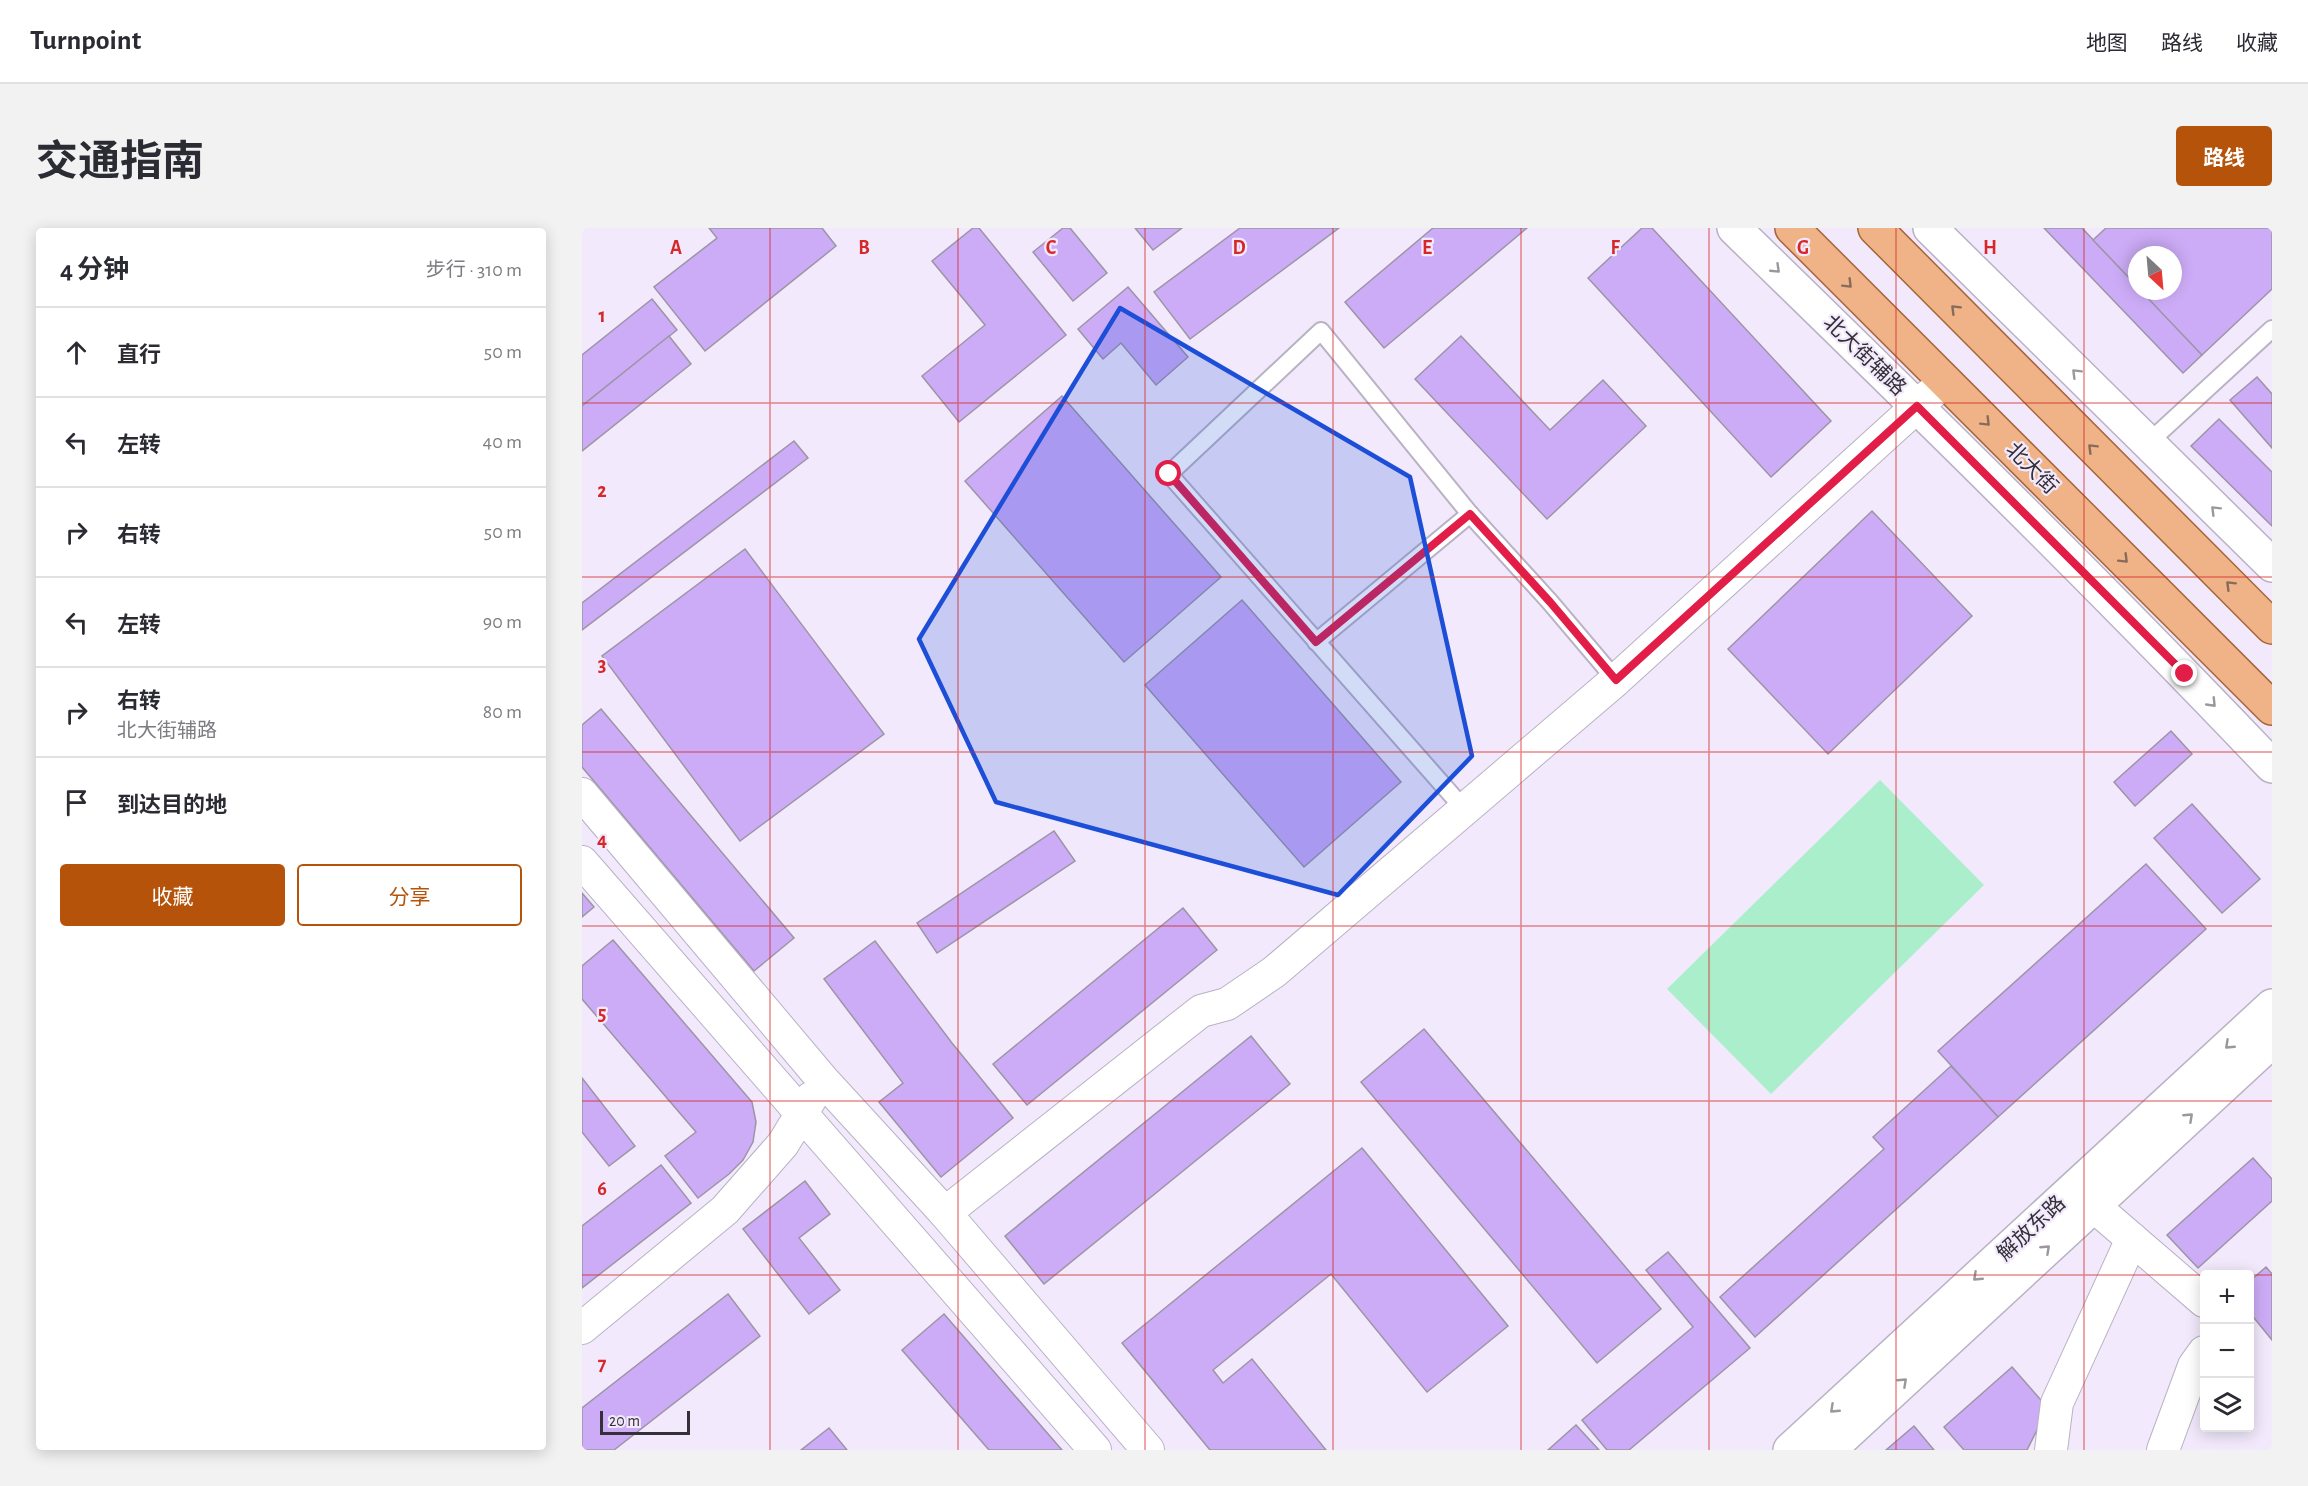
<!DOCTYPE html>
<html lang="zh">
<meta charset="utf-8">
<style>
body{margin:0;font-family:"Alegreya Sans","Noto Sans SC",sans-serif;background:#f2f2f3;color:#2b2b33}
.controls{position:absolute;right:18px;bottom:18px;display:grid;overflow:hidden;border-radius:6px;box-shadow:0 3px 15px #0003}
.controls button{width:54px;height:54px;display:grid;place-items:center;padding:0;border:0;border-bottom:2px solid #e1e1e2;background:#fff;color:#2b2b33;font:30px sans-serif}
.compass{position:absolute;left:1546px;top:18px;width:54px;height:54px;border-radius:50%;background:#fff;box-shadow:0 3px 15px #0003;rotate:154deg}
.scale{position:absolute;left:18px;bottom:15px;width:90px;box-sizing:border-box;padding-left:6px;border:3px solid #343037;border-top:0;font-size:16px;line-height:21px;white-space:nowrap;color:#343037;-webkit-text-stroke:4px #f2eafc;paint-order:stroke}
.stop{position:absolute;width:18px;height:18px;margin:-14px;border:4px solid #e11d48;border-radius:50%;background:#fff}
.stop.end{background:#e11d48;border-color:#fff;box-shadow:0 2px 6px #0008}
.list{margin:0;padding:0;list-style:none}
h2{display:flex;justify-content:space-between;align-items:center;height:78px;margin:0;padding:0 24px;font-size:26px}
h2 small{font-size:20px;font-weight:400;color:#7c7c81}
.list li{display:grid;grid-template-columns:39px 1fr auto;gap:18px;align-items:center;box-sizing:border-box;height:90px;padding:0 24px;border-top:2px solid #e1e1e2}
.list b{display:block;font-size:22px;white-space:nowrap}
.list p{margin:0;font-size:20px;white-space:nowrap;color:#7c7c81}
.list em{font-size:20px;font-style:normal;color:#7c7c81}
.actions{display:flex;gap:12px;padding:18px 24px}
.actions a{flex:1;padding:14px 0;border:2px solid #b45309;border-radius:6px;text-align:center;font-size:21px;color:#b45309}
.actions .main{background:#b45309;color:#fff}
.icon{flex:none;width:33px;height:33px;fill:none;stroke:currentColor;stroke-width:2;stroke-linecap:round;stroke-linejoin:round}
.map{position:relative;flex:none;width:1690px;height:1222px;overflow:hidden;border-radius:6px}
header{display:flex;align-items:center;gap:36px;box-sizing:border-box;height:84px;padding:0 30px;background:#fff;border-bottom:2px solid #e1e1e2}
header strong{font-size:28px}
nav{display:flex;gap:33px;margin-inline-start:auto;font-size:21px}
.intro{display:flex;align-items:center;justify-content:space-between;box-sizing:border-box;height:144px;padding:0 36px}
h1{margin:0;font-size:42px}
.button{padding:15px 27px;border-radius:6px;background:#b45309;color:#fff;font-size:21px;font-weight:700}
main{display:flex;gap:36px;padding:0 36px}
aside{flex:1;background:#fff;border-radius:6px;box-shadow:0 3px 15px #0003}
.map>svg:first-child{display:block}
</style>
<header>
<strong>Turnpoint</strong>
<nav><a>地图</a><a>路线</a><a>收藏</a></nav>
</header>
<div class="intro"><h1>交通指南</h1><a class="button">路线</a></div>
<main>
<aside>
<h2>4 分钟<small>步行 · 310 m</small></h2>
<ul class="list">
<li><svg class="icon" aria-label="ahead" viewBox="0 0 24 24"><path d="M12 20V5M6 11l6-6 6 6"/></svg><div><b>直行</b></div><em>50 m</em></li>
<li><svg class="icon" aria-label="left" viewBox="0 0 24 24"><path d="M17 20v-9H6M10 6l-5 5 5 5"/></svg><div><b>左转</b></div><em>40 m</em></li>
<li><svg class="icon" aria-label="right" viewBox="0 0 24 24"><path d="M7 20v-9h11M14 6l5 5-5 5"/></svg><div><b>右转</b></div><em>50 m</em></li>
<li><svg class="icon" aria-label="left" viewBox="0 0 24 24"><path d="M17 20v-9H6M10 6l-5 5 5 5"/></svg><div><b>左转</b></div><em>90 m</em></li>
<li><svg class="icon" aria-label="right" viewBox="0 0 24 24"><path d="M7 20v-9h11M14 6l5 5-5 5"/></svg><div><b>右转</b><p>北大街辅路</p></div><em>80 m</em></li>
<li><svg class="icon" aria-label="arrive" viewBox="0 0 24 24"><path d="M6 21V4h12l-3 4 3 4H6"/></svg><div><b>到达目的地</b></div></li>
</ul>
<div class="actions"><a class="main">收藏</a><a>分享</a></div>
</aside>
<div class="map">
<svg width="1690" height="1222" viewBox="0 0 1690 1222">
<rect width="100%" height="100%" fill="#f2eafc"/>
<polygon fill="#aec" points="1298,552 1402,657 1189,866 1085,761"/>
<g fill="#cdacf7" stroke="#9c95a5" stroke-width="1.5">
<polygon points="127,0 240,0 254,18 123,123 72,59 135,10"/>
<polygon points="391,0 397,0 484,107 377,194 340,148 403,97 350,33"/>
<polygon points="481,0 488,0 525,45 491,73 451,24"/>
<polygon points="553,0 600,0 571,22"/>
<polygon points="658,0 757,0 608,111 572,64"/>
<polygon points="851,0 945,0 802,120 763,74"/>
<polygon points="1060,0 1070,0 1249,193 1189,249 1006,50"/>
<polygon points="1462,0 1500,0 1555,58 1555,63 1560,63 1620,127 1601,145"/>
<polygon points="1524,0 1690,0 1690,61 1620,127 1559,63 1591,63 1591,27 1555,27 1555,58 1511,12"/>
<polygon points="546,59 606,129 574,157 539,115 521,131 496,101"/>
<polygon points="70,71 95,102 0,178 0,127"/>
<polygon points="87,108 109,136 0,223 0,178"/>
<polygon points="879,108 968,202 1021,152 1064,198 965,291 833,151"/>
<polygon points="1675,149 1690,166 1690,220 1648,172"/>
<polygon points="480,168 639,349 542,434 383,253"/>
<polygon points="1637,191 1690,244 1690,298 1609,218"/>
<polygon points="212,213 226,230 0,402 0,375"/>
<polygon points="1290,283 1390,388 1246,526 1146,421"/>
<polygon points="163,321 302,506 158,613 20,428"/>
<polygon points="660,372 819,554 722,639 563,457"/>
<polygon points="19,481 212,710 172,743 0,539 0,497"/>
<polygon points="1589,503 1610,526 1553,578 1532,554"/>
<polygon points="1610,576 1678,651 1640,685 1572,610"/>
<polygon points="472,603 493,633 355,725 335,695"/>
<polygon points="1564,636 1624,701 1416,889 1356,823"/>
<polygon points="0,665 12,679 0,689"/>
<polygon points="601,680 635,722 445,877 411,836"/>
<polygon points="31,712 170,874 174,894 171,914 161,932 147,946 116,970 83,928 114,904 0,771 0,738"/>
<polygon points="293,713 370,815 431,890 359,949 297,874 321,855 242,751"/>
<polygon points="842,801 1079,1081 1015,1135 779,854"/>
<polygon points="669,808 708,856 462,1056 423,1008"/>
<polygon points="1369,838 1416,889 1173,1109 1138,1069 1302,921 1291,909"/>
<polygon points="0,850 53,918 27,938 0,904"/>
<polygon points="780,920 926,1098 845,1164 749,1046 631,1142 641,1155 670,1131 744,1222 628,1222 540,1115"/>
<polygon points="1671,930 1690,951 1690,973 1616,1040 1585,1007"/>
<polygon points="79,937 109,975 0,1060 0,998"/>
<polygon points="223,953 248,986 217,1010 258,1062 227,1086 161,1001"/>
<polygon points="1086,1024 1168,1120 1047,1222 1025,1222 1000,1192 1111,1099 1064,1042"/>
<polygon points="1684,1039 1690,1046 1690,1112 1668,1085 1668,1053"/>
<polygon points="146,1066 178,1108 32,1222 0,1222 0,1180"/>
<polygon points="362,1086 480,1222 407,1222 320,1122"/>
<polygon points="1430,1139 1466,1180 1445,1222 1382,1222 1362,1199"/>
<polygon points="994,1197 1017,1222 966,1222"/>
<polygon points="1332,1198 1352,1222 1304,1222"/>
<polygon points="247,1200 265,1222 219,1222"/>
</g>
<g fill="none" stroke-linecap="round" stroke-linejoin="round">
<g stroke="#b9b2c3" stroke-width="20">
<g id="service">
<polyline points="1566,215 1690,101"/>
<polyline points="888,286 968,374 1034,452"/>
<polyline points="734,414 888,286 739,103 587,246 882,581"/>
</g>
</g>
<g stroke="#b9b2c3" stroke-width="34">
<g id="minor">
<polyline points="0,566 241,852 363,985 566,1222"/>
<polyline points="0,634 513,1222"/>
<polyline points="1492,961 1622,1073"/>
<polyline points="363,985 619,783 645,776 692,744 1034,452 1363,153"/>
<polyline points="0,1100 143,982 201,916 229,870"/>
<polyline points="1469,1222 1475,1175 1550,1011"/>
<polyline points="1581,1222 1612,1138 1622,1124"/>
</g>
</g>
<g stroke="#b9b2c3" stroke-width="36">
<g id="tertiary">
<path d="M 1152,0 C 1334,177 1515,354 1690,538"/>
<polyline points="1348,0 1690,337"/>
<polyline points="1208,1222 1690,778"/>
<polyline points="1247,1222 1690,813"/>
</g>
</g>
<g stroke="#a76537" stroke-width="36">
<g id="primary">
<polyline points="1210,0 1690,480"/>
<polyline points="1293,0 1690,399"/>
</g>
</g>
<use href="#service" stroke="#fff" stroke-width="16"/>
<use href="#minor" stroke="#fff" stroke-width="32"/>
<use href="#tertiary" stroke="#fff" stroke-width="33"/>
<use href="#primary" stroke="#efb387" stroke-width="33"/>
</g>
<defs><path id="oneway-chevron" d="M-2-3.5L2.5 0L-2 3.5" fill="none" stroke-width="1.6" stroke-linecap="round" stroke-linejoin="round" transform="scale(1.5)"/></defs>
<g stroke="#9a989b">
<use href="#oneway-chevron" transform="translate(1194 41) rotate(44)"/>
<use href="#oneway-chevron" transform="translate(1494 145) rotate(-135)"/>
<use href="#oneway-chevron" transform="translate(1633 282) rotate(-135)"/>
<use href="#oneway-chevron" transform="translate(1630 475) rotate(46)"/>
<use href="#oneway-chevron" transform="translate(1647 817) rotate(137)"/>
<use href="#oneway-chevron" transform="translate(1607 889) rotate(-43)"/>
<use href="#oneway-chevron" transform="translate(1464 1021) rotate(-43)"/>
<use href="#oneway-chevron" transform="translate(1395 1049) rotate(137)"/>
<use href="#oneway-chevron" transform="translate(1321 1154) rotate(-43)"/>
<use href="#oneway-chevron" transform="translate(1252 1181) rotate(137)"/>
</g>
<g stroke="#886b5b">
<use href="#oneway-chevron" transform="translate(1266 56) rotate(45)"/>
<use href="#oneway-chevron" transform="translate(1373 81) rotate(-135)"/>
<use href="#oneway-chevron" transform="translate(1404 194) rotate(45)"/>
<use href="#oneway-chevron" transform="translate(1510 220) rotate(-135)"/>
<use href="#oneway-chevron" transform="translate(1542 331) rotate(45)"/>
<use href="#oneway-chevron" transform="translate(1648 357) rotate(-135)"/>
</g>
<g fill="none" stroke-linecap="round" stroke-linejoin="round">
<polyline stroke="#e11d48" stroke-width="8" points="587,246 734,414 888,286 968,374 1034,452 1335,178 1603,446"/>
</g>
<path fill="#1d4ed8" fill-opacity="0.2" stroke="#1d4ed8" stroke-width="4.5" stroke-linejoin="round" d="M 538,80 L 828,249 L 890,528 L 756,667 L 414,574 L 337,411 Z"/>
<path fill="none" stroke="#d62828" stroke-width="1.5" stroke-opacity="0.55" d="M 188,0 L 188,1222M 376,0 L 376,1222M 563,0 L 563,1222M 751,0 L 751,1222M 939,0 L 939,1222M 1127,0 L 1127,1222M 1314,0 L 1314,1222M 1502,0 L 1502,1222M 0,175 L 1690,175M 0,349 L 1690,349M 0,524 L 1690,524M 0,698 L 1690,698M 0,873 L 1690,873M 0,1047 L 1622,1047M 1668,1047 L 1690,1047"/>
<g text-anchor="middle" stroke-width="4.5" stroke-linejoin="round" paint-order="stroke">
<g font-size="21" fill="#343037" stroke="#f2eafc">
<text transform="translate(1283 127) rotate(44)" y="7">北大街辅路</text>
<text transform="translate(1450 240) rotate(45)" y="7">北大街</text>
<text transform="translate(1449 1000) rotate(-43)" y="7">解放东路</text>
</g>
</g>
<g font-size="20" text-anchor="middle" font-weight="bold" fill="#d62828" stroke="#f2eafc" stroke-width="4.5" stroke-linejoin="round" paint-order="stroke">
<text x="94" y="26">A</text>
<text x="282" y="26">B</text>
<text x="469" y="26">C</text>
<text x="657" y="26">D</text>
<text x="845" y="26">E</text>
<text x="1033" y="26">F</text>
<text x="1221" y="26">G</text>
<text x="1408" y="26">H</text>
<text x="20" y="94">1</text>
<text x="20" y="269">2</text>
<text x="20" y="443">3</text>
<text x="20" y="618">4</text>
<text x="20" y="792">5</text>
<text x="20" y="967">6</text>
<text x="20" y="1142">7</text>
</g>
</svg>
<div class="controls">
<button>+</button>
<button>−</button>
<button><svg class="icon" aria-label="layers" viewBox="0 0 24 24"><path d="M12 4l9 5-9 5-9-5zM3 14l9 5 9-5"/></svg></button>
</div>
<svg class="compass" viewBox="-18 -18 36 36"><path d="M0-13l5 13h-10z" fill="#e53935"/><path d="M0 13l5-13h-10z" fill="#7c7c81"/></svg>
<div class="scale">20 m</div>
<div class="stop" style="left:587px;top:246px"></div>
<div class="stop end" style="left:1603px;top:446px"></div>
</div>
</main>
